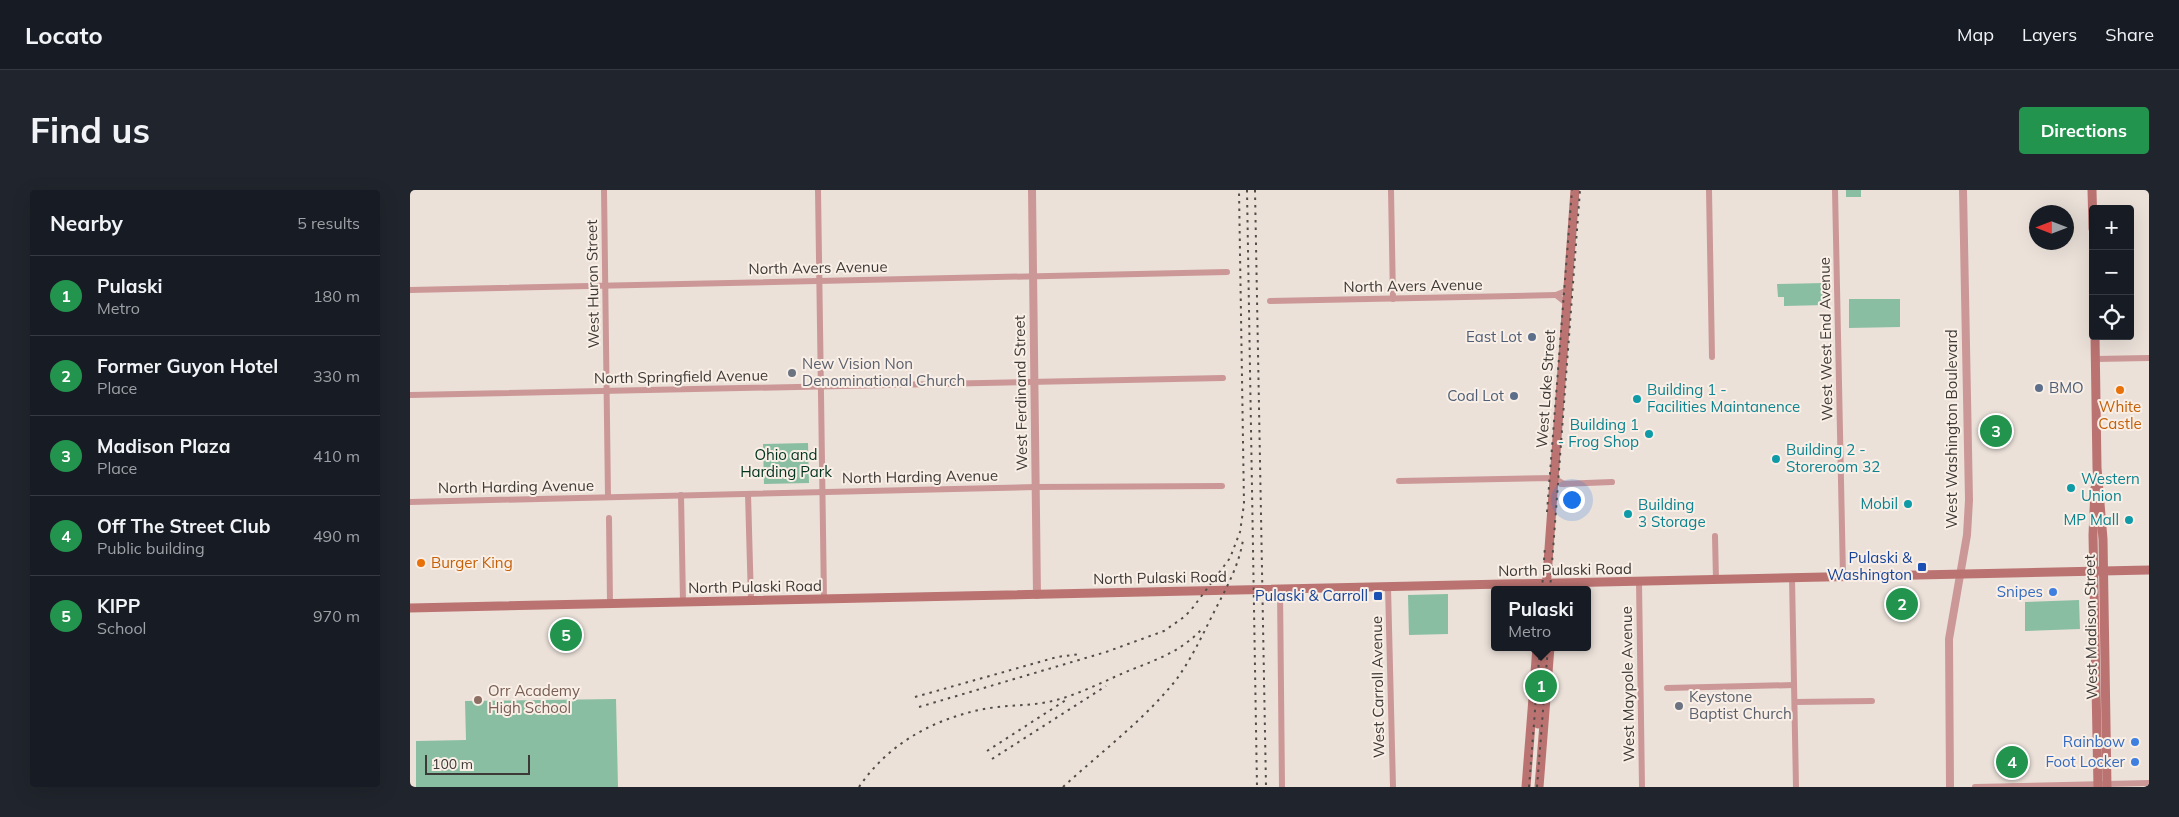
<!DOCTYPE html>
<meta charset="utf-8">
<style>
body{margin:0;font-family:Mulish,sans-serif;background:#20242c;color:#f1f3f6}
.controls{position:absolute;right:15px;top:15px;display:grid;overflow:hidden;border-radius:5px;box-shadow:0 5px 20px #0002}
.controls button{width:45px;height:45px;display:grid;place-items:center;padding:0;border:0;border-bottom:1px solid #363941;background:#171b24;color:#f1f3f6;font:25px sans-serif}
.compass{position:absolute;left:1619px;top:15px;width:45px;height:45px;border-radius:50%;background:#171b24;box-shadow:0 5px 20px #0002;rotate:270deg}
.scale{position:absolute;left:15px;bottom:12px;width:105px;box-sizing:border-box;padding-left:5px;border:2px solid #3d3936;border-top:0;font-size:14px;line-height:18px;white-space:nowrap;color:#3d3936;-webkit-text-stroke:4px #f9efe6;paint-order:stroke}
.you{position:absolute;left:1161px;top:309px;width:18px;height:18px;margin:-12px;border:4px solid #fff;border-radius:50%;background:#1a73e8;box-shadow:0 0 0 8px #1a73e833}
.badge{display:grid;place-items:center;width:32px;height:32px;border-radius:50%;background:#23944e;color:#fff;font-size:16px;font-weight:700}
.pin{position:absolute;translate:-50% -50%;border:2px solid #fff;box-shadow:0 1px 5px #0006}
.popup{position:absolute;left:1081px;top:396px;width:100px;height:65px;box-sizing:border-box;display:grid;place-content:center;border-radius:5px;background:#171b24;filter:drop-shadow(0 1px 4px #0005);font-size:16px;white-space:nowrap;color:#9ea1a6}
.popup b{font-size:19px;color:#f1f3f6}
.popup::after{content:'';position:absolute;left:50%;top:100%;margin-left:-10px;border:10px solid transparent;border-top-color:#171b24}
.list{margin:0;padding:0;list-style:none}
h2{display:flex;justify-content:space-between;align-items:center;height:65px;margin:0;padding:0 20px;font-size:21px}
h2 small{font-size:16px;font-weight:400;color:#9ea1a6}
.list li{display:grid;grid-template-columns:32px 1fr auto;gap:15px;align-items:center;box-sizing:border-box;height:80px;padding:0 20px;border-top:1px solid #363941}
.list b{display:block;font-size:19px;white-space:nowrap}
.list p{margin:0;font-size:16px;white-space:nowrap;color:#9ea1a6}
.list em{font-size:16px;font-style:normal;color:#9ea1a6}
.icon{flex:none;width:28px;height:28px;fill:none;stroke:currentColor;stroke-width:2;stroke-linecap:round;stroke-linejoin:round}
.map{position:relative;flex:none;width:1739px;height:597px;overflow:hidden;border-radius:5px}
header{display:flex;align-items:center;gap:30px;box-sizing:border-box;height:70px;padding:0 25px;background:#171b24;border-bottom:1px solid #363941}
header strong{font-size:24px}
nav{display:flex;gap:28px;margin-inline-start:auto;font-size:18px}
.intro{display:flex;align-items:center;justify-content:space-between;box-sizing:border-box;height:120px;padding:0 30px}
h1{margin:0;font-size:35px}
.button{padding:12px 22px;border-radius:5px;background:#23944e;color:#fff;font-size:18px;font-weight:700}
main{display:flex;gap:30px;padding:0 30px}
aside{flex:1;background:#171b24;border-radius:5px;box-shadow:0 5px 20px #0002}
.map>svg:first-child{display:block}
</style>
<header>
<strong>Locato</strong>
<nav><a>Map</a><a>Layers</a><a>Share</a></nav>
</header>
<div class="intro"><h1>Find us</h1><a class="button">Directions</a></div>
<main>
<aside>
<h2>Nearby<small>5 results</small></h2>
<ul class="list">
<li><span class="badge">1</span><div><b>Pulaski</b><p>Metro</p></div><em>180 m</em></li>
<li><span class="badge">2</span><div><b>Former Guyon Hotel</b><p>Place</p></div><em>330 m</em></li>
<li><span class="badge">3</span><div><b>Madison Plaza</b><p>Place</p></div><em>410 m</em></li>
<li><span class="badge">4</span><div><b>Off The Street Club</b><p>Public building</p></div><em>490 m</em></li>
<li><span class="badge">5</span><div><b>KIPP</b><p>School</p></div><em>970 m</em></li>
</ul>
</aside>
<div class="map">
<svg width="1739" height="597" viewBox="0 0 1739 597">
<rect width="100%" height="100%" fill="#ebe1d9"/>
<g fill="#8abea3">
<rect x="1436" y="0" width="15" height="7"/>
<polygon points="1415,93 1416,115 1374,116 1374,107 1368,107 1367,94"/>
<polygon points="1439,109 1490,109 1490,137 1439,138"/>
<polygon points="398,253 399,293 354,294 353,254"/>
<polygon points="1038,404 1038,444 999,445 998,405"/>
<polygon points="1669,410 1670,439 1615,441 1615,412"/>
<polygon points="206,509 208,597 6,597 6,551 56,550 55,511"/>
</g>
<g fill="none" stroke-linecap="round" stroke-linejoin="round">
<g stroke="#cb9897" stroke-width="6">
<polyline points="194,0 198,307"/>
<polyline points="408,0 414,409"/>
<polyline points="981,0 983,109"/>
<polyline points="1299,0 1302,167"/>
<polyline points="1425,0 1433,387"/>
<polyline points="0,100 817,82"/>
<polyline points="860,111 1146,105"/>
<polyline points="1156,113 1146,105 1158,100"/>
<polyline points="1685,169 1739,168"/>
<polyline points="0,205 813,188"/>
<polyline points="989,291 1144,288 1154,294"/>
<polyline points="1151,294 1202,292"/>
<polyline points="338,304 341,411"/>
<polyline points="271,305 273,412"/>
<polyline points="0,312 626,297 812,296"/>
<polyline points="199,328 200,414"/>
<polyline points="1305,346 1306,390"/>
<polyline points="1382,388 1386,597"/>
<polyline points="1229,392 1232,597"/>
<polyline points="978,397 983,597"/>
<polyline points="870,400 872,597"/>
<polyline points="1257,498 1384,495"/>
<polyline points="1385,512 1462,511"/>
<polyline points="1565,597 1739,593"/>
</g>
<g stroke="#cb9897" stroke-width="8">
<polyline points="622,0 627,405"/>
<polyline points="1540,597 1539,449 1557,345 1559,310 1553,0"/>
</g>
<g stroke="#bb7371" stroke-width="9">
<polyline points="1682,0 1683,39"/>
<polyline points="1685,146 1687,278 1693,349 1697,597"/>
<polyline points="1685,298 1683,345 1688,597"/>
<polyline points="1136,400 1165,0"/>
<polyline points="0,418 1739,380"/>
<polyline points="1128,534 1134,457"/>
<polyline points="1116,597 1127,457"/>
<polyline points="1129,597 1140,457"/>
</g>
<g stroke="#524d49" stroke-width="2" stroke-dasharray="2.5 5" stroke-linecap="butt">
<polyline points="837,0 847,597"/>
<polyline points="845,0 856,597"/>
<polyline points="1137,322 1162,0"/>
<polyline points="1132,400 1135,356"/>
<polyline points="1140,400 1170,0"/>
<polyline points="505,507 647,467 670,464"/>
<polyline points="509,517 696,462 754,441 774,427 781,420 820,368 830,342 834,314 829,0"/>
<polyline points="577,561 656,510"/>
<polyline points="582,569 696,496"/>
<path d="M 449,597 C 478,554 523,529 574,519 C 595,515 617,516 638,512 C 667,506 696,490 723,479 C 749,469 772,460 791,440"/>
<path d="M 653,597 C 691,562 733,531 766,490 C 782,468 793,444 805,420 C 817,397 829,375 833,350"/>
<polyline points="1119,597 1130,457"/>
<polyline points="1127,597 1138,457"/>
</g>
</g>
<g fill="#5c6f8a" stroke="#f9efe6" stroke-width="2">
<circle cx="1122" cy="147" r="5"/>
<circle cx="1629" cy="198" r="5"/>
<circle cx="1104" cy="206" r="5"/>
</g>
<g fill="#6b7280" stroke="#f9efe6" stroke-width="2">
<circle cx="382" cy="183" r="5"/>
<circle cx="1269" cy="516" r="5"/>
</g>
<g fill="#e8710a" stroke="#f9efe6" stroke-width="2">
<circle cx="1710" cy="200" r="5"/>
<circle cx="11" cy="373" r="5"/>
</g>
<g fill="#0f9aa8" stroke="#f9efe6" stroke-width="2">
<circle cx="1227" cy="209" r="5"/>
<circle cx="1239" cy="244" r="5"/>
<circle cx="1366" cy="269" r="5"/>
<circle cx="1661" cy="298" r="5"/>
<circle cx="1498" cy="314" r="5"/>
<circle cx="1218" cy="324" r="5"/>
<circle cx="1719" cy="330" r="5"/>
</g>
<g fill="#1a4fb4" stroke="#f9efe6" stroke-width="2">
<rect x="1507" y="372" width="10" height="10" rx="2.5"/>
<rect x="963" y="401" width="10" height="10" rx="2.5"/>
</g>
<g fill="#3f7fe0" stroke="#f9efe6" stroke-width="2">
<circle cx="1643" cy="402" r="5"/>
<circle cx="1725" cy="552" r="5"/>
<circle cx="1725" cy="572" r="5"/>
</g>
<circle fill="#8d6e63" stroke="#f9efe6" stroke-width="2" cx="68" cy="510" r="5"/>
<g text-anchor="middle" stroke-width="4" stroke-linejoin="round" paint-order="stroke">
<g font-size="15" fill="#3d3936" stroke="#f9efe6">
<text transform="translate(408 78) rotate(-1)" y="5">North Avers Avenue</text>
<text transform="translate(183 94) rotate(-91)" y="5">West Huron Street</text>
<text transform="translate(1003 96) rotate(-1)" y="5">North Avers Avenue</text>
<text transform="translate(1416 149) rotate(-91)" y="5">West West End Avenue</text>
<text transform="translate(271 187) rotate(-1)" y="5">North Springfield Avenue</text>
<text transform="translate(1136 199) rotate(-86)" y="5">West Lake Street</text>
<text transform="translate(611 203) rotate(-91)" y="5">West Ferdinand Street</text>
<text transform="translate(1542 239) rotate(-90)" y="5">West Washington Boulevard</text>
<text transform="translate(510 287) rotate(-1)" y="5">North Harding Avenue</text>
<text transform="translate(106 297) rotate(-1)" y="5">North Harding Avenue</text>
<text transform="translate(1155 380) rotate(-1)" y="5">North Pulaski Road</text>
<text transform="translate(750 388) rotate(-1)" y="5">North Pulaski Road</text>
<text transform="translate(345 397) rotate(-1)" y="5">North Pulaski Road</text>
<text transform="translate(1681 437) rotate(-91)" y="5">West Madison Street</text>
<text transform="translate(1218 494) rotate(-91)" y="5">West Maypole Avenue</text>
<text transform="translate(968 497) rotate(-91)" y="5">West Carroll Avenue</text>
</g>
<g font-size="15" fill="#4e5e75" stroke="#f9efe6" text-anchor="end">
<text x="1112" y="152">East Lot</text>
<text x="1639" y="203" text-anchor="start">BMO</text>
<text x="1094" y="211">Coal Lot</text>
</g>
<g font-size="15" fill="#5b616d" stroke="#f9efe6" text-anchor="start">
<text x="392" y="179">New Vision Non<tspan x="392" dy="17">Denominational Church</tspan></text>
<text x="1279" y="512">Keystone<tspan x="1279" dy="17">Baptist Church</tspan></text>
</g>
<g font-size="15" fill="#0d838f" stroke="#f9efe6" text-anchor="start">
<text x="1237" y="205">Building 1 -<tspan x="1237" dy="17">Facilities Maintanence</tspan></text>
<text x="1229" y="240" text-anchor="end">Building 1<tspan x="1229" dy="17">- Frog Shop</tspan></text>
<text x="1376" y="265">Building 2 -<tspan x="1376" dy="17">Storeroom 32</tspan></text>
<text x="1671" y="294">Western<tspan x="1671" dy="17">Union</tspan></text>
<text x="1488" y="319" text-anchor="end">Mobil</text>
<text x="1228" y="320">Building<tspan x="1228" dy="17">3 Storage</tspan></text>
<text x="1709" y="335" text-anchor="end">MP Mall</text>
</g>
<g font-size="15" fill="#c56008" stroke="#f9efe6">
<text x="1710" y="222">White<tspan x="1710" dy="17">Castle</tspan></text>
<text x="21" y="378" text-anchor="start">Burger King</text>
</g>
<g font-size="15" fill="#003320" stroke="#f9efe6">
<text x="376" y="270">Ohio and<tspan x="376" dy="17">Harding Park</tspan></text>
</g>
<g font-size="15" fill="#164399" stroke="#f9efe6" text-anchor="end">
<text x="1502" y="373">Pulaski &amp;<tspan x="1502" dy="17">Washington</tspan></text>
<text x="958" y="411">Pulaski &amp; Carroll</text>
</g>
<g font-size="15" fill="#366cbe" stroke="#f9efe6" text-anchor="end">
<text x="1633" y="407">Snipes</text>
<text x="1715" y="557">Rainbow</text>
<text x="1715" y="577">Foot Locker</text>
</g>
<g font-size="15" fill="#785e54" stroke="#f9efe6" text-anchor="start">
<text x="78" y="506">Orr Academy<tspan x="78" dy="17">High School</tspan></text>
</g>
</g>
</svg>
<div class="controls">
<button>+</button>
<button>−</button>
<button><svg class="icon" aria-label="locate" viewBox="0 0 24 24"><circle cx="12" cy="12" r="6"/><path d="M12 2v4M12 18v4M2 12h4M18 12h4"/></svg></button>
</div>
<svg class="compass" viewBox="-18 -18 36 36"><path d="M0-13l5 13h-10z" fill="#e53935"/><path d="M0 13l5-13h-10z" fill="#9ea1a6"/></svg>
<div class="scale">100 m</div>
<div class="you"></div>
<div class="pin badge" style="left:1131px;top:496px">1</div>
<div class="popup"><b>Pulaski</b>Metro</div>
<div class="pin badge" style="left:1492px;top:414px">2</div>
<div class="pin badge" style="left:1586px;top:241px">3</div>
<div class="pin badge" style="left:1602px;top:572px">4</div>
<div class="pin badge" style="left:156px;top:445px">5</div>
</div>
</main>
